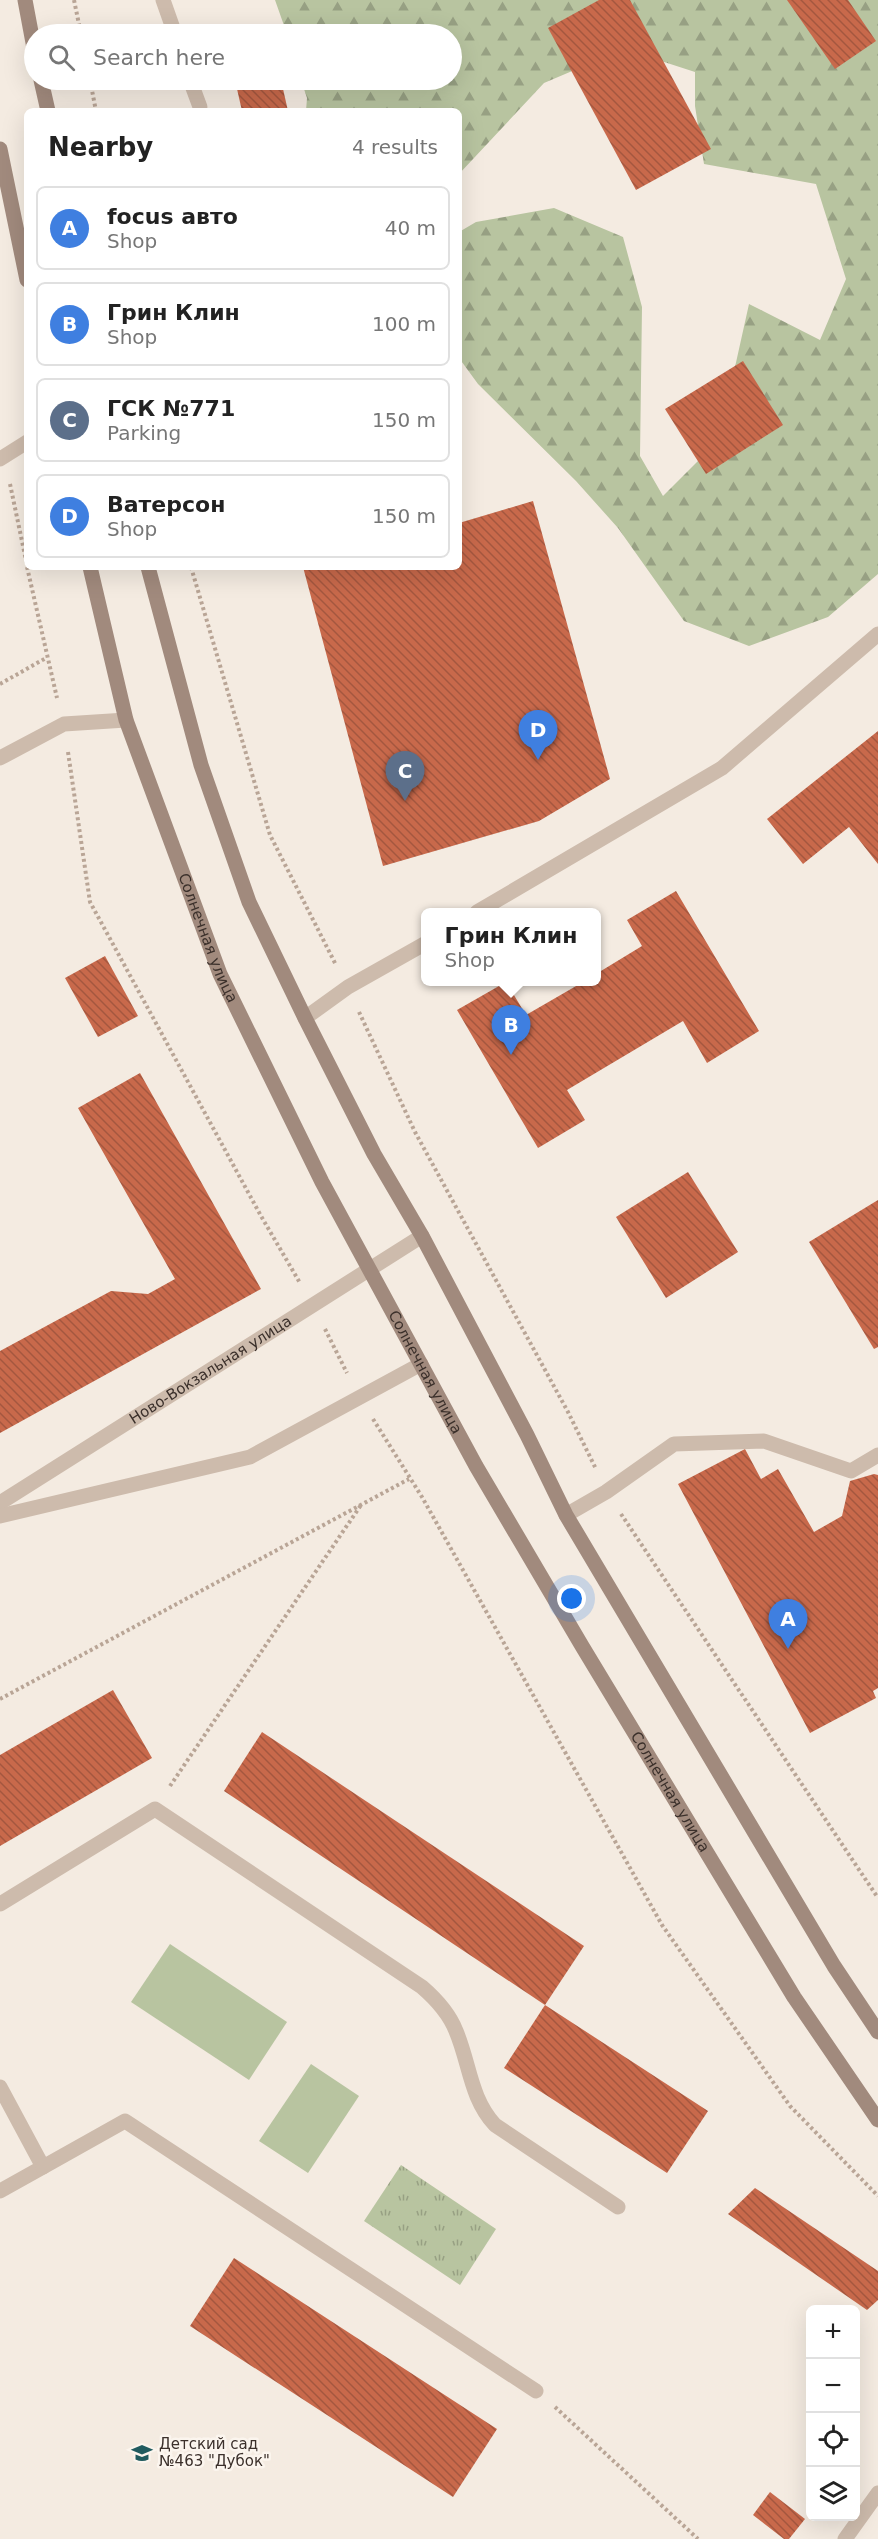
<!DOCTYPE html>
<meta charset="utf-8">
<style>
body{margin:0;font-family:"DejaVu Sans",sans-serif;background:#f6f6f6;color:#222}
.controls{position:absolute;right:18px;bottom:18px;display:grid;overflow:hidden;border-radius:9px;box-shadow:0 6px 24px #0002}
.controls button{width:54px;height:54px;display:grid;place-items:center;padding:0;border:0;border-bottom:2px solid #e0e0e0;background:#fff;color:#222;font:30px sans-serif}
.you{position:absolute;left:572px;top:1599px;width:21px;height:21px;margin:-15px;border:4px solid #fff;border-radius:50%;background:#1a73e8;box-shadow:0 0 0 9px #1a73e833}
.badge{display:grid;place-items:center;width:39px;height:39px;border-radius:50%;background:#1f5a5e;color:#fff;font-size:20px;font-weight:700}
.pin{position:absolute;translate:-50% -50px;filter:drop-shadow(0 2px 3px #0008)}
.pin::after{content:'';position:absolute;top:32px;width:21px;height:18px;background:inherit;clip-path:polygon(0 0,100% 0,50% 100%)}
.popup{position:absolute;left:421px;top:908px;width:180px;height:78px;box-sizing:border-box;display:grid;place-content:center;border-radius:9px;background:#fff;filter:drop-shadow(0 2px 4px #0005);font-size:20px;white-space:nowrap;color:#767676}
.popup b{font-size:22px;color:#222}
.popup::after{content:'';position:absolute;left:50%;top:100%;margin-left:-12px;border:12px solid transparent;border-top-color:#fff}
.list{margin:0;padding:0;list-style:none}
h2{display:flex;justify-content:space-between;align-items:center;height:78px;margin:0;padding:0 24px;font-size:26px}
h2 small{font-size:20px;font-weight:400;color:#767676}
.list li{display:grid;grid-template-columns:39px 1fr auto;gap:18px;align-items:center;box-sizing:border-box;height:84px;margin:0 12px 12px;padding:0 12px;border:2px solid #e0e0e0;border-radius:9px}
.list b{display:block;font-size:22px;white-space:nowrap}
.list p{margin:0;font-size:20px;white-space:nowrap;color:#767676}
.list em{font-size:20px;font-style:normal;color:#767676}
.icon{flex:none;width:33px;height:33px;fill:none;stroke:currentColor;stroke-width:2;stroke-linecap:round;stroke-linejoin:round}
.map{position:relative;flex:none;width:878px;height:2539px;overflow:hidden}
.search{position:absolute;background:#fff;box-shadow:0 6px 24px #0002;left:24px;top:24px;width:438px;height:66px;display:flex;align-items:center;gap:15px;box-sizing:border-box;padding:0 21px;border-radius:33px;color:#767676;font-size:22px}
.panel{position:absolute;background:#fff;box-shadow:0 6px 24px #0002;left:24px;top:108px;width:438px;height:462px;border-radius:9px}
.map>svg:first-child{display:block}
</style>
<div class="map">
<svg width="878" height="2539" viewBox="0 0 878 2539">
<defs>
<pattern id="forest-firs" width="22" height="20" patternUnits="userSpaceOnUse" patternTransform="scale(1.5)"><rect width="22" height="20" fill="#b8c4a0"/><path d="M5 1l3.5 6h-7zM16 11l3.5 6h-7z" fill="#97a083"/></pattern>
<pattern id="park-tufts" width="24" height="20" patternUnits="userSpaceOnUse" patternTransform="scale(1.5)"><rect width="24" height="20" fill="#b8c4a0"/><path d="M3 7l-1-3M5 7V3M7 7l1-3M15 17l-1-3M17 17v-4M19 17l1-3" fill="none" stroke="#97a083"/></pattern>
<pattern id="building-back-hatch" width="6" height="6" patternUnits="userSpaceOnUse" patternTransform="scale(1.5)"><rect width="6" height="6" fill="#c8694b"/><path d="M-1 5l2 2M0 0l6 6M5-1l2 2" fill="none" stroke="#a4573f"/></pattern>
</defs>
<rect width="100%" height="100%" fill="#f4ebe1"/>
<g fill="#b8c4a0">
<polygon points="170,1944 287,2022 249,2080 131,2002"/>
<polygon points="311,2064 359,2096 308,2173 259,2141"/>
</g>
<polygon fill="url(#forest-firs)" points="275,0 878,0 878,574 828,617 749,646 684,621 618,528 576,481 478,384 459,358 459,232 476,222 554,208 623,237 642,307 640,456 663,496 703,456 729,394 749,304 820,340 846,279 816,184 704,164 695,106 695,72 624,49 544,83 459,174 459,111 306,111 307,98 301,80 452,80 452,34 287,34"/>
<polygon fill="url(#park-tufts)" points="401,2165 496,2229 460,2285 364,2221"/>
<g fill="url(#building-back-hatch)">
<polygon points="599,0 630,0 711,149 636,190 548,28"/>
<polygon points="787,0 848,0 876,41 835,69"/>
<polygon points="268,29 269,34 248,34"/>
<polygon points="235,80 281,80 288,111 242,111"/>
<polygon points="743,361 783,425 706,474 665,409"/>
<polygon points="533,501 610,779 539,821 383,866 303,567 459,567 459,523"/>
<polygon points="878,731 878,864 849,827 803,864 767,819"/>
<polygon points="676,891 759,1031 707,1063 683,1021 567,1090 585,1120 538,1148 457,1010 506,982 526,1015 583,982 596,982 596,974 642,946 627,920"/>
<polygon points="105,956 138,1016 98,1037 65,978"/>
<polygon points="140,1073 261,1289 0,1433 0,1351 111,1291 148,1294 175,1279 78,1108"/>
<polygon points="688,1172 738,1252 666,1298 616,1217"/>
<polygon points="878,1200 878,1347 874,1349 809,1242"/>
<polygon points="745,1449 761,1479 778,1469 814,1532 842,1516 850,1481 874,1474 878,1475 878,1688 873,1691 876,1698 810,1733 678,1484"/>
<polygon points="113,1690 152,1758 0,1846 0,1755"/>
<polygon points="262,1732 584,1946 545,2005 224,1791"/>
<polygon points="545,2005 708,2111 667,2173 504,2068"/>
<polygon points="755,2188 878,2271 878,2300 867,2310 728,2214"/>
<polygon points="234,2258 497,2429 453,2497 190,2326"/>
<polygon points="770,2492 805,2519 789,2539 784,2539 753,2515"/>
</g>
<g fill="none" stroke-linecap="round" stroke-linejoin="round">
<g stroke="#b9a596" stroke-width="4" stroke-dasharray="3 3" stroke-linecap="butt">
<polyline points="74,0 81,34"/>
<polyline points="90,80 96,111"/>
<polyline points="10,484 27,565"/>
<polyline points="27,567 57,698"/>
<polyline points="191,567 270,835 336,965"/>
<polyline points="0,684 46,658"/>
<polyline points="68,752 90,902 261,1216 300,1283"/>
<polyline points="359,1012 415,1132 568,1412 596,1469"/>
<polyline points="325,1329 347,1373"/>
<polyline points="373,1419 422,1497 662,1925 790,2106 878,2196"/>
<polyline points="621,1514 878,1898"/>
<polyline points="0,1699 409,1479"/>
<polyline points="170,1786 361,1505"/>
<polyline points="555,2407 698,2539"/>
</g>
<g stroke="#cdbbac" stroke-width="15">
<polyline points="163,0 175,34"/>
<polyline points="190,80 200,107"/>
<polyline points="0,459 27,442"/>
<path d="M 0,1904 L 155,1809 L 422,1987 C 437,2000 449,2013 456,2031 C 470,2064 470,2098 495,2125 L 618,2207"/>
<polyline points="0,2087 43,2167 0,2191"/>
<polyline points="43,2167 125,2121 536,2391"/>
<polyline points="845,2539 878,2493"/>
</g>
<g stroke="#cdbbac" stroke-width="15">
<polyline points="477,912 722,768 878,634"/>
<polyline points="305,1018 348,987 426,943"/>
<polyline points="566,1515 606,1492 674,1444 764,1441 851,1471 878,1455"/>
</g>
<g stroke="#cdbbac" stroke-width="15">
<polyline points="0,758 64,724 126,720"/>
<path id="s1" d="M 0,1503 L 422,1236"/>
<polyline points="0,1516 250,1457 421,1364"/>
</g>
<g stroke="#a18a7d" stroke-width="15">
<polyline points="25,0 34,48"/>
<polyline points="41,80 48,111"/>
<polyline points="0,149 27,280"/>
<path id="s2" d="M 90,567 L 126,720 L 220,974 L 322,1182 L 476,1466 L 582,1646 L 794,1997 L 878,2120"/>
<polyline points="148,567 201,765 249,902 305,1018 374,1154 422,1236 527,1435 566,1515 834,1966 878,2032"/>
</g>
</g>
<defs>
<g id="school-bare" transform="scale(1.62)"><path d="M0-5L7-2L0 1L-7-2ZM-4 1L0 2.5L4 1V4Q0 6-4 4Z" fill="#1f5a5e" stroke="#fbf5ee" stroke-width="2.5" paint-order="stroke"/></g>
</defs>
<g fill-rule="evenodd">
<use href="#school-bare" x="142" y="2453"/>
</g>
<g text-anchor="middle" stroke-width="5" stroke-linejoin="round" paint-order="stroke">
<g font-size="15" fill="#3b302b" stroke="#fbf5ee">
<text dy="5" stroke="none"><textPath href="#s2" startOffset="390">Солнечная улица</textPath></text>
<text dy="5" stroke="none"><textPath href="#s1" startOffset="249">Ново-Вокзальная улица</textPath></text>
<text dy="5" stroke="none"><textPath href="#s2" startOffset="876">Солнечная улица</textPath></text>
<text dy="5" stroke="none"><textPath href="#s2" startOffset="1362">Солнечная улица</textPath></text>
</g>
<g font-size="15" fill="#3b302b" stroke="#fbf5ee" text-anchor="start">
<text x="159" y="2449">Детский сад<tspan x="159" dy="17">№463 "Дубок"</tspan></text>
</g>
</g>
</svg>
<div class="controls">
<button>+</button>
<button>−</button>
<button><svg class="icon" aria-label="locate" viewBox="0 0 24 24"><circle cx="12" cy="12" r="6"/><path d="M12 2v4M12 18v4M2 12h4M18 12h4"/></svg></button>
<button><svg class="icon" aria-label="layers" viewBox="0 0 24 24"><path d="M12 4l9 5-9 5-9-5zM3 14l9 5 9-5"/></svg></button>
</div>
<div class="you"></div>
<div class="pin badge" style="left:788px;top:1649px;background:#3f7fe0">A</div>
<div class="pin badge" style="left:511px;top:1055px;background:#3f7fe0">B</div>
<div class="popup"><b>Грин Клин</b>Shop</div>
<div class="pin badge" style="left:405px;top:801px;background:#5c6f8a">C</div>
<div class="pin badge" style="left:538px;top:760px;background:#3f7fe0">D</div>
<div class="search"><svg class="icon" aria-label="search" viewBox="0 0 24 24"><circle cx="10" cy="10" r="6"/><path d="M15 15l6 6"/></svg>Search here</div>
<section class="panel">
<h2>Nearby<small>4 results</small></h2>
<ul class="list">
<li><span class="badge" style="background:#3f7fe0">A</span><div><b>focus авто</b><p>Shop</p></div><em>40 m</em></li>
<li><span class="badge" style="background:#3f7fe0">B</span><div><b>Грин Клин</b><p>Shop</p></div><em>100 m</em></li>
<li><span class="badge" style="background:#5c6f8a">C</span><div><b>ГСК №771</b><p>Parking</p></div><em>150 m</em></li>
<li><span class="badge" style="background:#3f7fe0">D</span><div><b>Ватерсон</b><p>Shop</p></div><em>150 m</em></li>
</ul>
</section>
</div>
